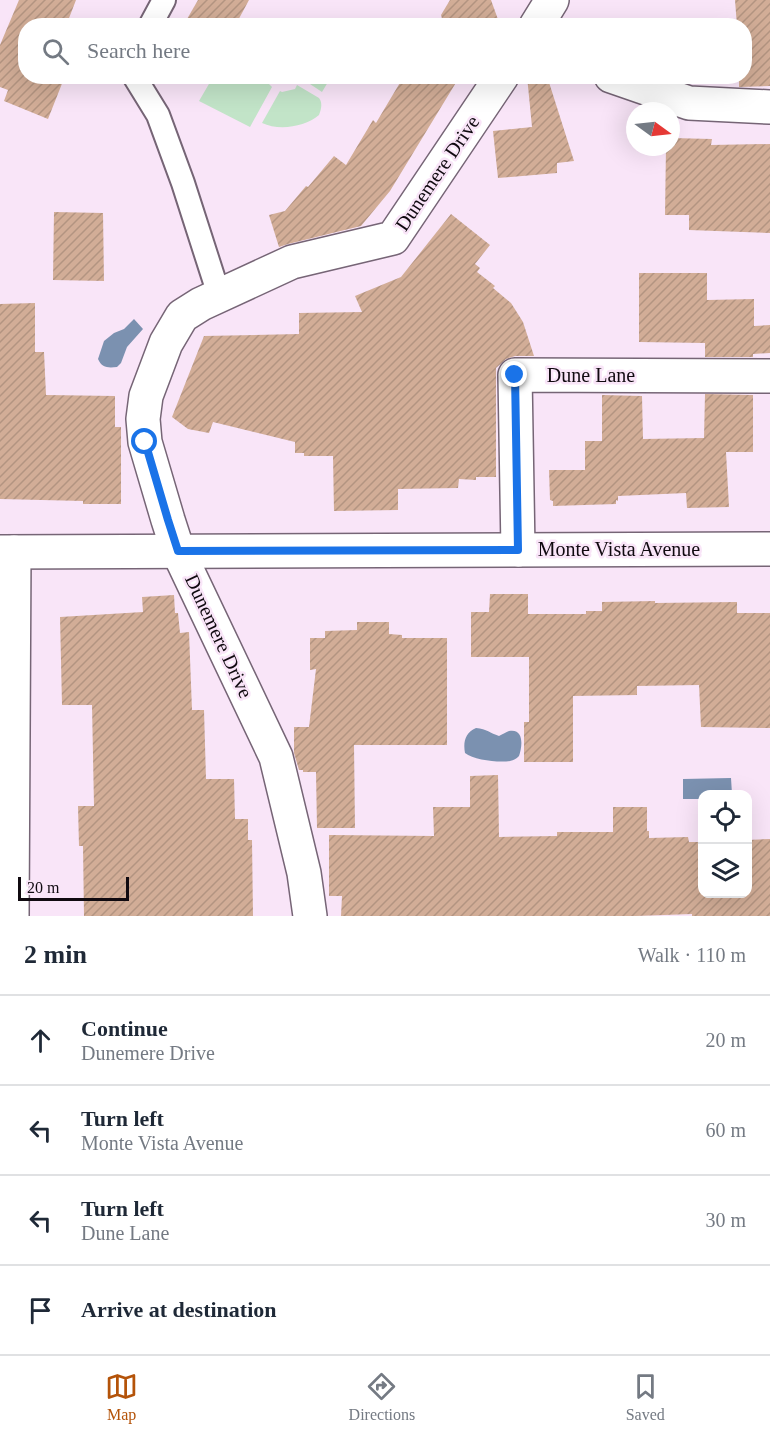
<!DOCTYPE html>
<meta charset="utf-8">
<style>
body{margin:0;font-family:"Times New Roman",serif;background:#f6f6f7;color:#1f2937}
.controls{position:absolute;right:18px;bottom:18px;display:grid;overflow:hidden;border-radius:12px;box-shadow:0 6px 24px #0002}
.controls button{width:54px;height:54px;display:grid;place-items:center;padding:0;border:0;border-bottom:2px solid #e0e1e3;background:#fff;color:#1f2937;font:30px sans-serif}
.compass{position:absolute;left:626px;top:102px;width:54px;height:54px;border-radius:50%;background:#fff;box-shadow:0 6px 24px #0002;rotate:105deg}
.scale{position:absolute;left:18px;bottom:15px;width:111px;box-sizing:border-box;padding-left:6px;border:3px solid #100a10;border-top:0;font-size:16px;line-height:21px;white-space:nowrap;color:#100a10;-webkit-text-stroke:4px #f9e5f8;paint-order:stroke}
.stop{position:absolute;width:18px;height:18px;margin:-14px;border:4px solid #1a73e8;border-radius:50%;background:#fff}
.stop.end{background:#1a73e8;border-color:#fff;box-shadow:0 2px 6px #0008}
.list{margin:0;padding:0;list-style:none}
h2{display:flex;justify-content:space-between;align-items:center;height:78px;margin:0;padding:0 24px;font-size:26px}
h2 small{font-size:20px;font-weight:400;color:#747a83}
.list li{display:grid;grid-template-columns:39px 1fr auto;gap:18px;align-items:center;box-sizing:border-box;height:90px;padding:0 24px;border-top:2px solid #e0e1e3}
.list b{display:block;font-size:22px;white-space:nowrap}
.list p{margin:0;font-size:20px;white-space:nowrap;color:#747a83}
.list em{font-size:20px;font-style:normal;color:#747a83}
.icon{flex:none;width:33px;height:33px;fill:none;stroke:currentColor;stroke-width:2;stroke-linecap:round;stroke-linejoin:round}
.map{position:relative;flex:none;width:770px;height:916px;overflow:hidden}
.search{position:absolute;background:#fff;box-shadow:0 6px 24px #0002;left:18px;right:18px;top:18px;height:66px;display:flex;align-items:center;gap:15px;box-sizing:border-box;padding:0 21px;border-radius:24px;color:#747a83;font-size:22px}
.sheet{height:438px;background:#fff}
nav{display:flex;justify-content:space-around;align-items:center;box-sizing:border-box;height:84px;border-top:2px solid #e0e1e3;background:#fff;font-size:16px;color:#747a83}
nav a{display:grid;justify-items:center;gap:3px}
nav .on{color:#b45309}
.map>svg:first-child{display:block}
</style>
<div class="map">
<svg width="770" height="916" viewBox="0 0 770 916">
<defs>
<pattern id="building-hatch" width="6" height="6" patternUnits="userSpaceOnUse" patternTransform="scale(1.5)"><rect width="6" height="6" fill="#d2ad97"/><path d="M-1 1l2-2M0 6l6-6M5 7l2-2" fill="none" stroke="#b39481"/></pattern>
</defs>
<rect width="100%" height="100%" fill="#f9e5f8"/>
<g fill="#c2e4c8">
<polygon points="213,77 267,77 268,83 272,87 250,127 199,101"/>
<polygon points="302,77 302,76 331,77 322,92 301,78"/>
<path d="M 297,85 L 319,98 C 323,103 321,110 319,115 C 305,127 279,131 262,123 L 280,91 L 282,92 L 295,89 Z"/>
</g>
<g fill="#7b91b0">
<path d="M 134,319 L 143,329 L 127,347 L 121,363 L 117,367 C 108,368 102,368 98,359 L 104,341 L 114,333 L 124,329 Z"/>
<path d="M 476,728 C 487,729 490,733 499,736 C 503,734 506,732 509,731 C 525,728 522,748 519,756 C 516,759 514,760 510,761 C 499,763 474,760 465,753 C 463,742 465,733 476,728 Z"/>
<polygon points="731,778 732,794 702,794 702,799 683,799 683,779"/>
</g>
<g fill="url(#building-hatch)">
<polygon points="19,0 76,0 66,26 26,26 26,76 65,76 48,119 4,101 8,90 0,87 0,45"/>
<polygon points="198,0 249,0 235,26 183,26"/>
<polygon points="450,0 491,0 500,25 444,26 441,15"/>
<polygon points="735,0 770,0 770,86 739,87 739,76 744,76 744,26 737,26"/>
<polygon points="404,76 460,76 390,191 361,226 288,244 279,247 269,215 285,211 306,186 308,187 334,156 346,165 373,120 376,123"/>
<polygon points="527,76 547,76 574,161 557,163 557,173 498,178 493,131 532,127"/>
<polygon points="671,138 712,139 711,145 770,144 770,233 689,230 689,215 665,215 666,147 671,147"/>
<polygon points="54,212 103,213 104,281 53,280"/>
<polygon points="451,214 490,245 475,264 480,268 477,272 495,286 493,288 511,303 523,322 534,356 515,356 506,359 496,368 496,477 476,477 476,480 459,479 458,488 398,489 398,510 334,511 333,456 304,456 304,453 295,453 295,442 213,422 209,433 188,429 172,417 204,336 299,334 299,313 362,312 355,296 401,277"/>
<polygon points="639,273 707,273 707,300 754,299 754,326 770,325 770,353 753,354 753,357 705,357 705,343 639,342"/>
<polygon points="35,303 35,352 44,352 46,395 115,396 115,427 121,427 121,504 83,504 83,501 0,499 0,304"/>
<polygon points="705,394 753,395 753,452 726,452 729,507 687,508 686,493 618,496 618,501 616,500 616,504 553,506 553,501 550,500 549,470 585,470 585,441 602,441 602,395 642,396 643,439 704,438"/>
<polygon points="490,594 528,594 528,614 586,614 586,611 602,611 602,602 655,601 655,603 737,602 737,613 770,613 770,728 701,727 699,685 637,686 637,695 573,696 573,762 524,762 524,722 529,722 529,657 471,657 471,612 489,612"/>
<polygon points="174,595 175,613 178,613 180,633 189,632 192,710 204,710 206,779 234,779 235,819 248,819 248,840 252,840 253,916 84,916 83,846 79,846 78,806 94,806 92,705 62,705 60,617 143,612 142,597"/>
<polygon points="357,622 389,622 389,634 402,635 402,638 447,638 447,745 354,745 355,828 317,828 316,772 303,772 303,770 299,770 294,753 294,727 309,727 316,669 310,670 310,638 325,638 325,631 357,630"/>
<polygon points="498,775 499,837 557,836 557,832 613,832 613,807 647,807 647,831 649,831 649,838 688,837 689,842 702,842 702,894 747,894 747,840 770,839 770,916 692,916 692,914 636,916 341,916 342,896 329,896 329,835 434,836 433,807 470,807 470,776"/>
</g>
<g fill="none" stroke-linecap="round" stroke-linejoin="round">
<g stroke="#766576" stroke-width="26">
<g id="service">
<polyline points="150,26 164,0"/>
<polyline points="134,76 158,115 183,183 219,295"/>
</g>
</g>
<g stroke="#766576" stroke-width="36">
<g id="minor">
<polyline points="536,26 552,0"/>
<polyline points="611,76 689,103 770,107"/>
<polyline points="518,550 515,375 770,376"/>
<polyline points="12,916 14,552"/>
<polyline points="310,916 304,873 276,757 178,551 168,520 145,442 143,419 146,396 166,343 182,316 201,304 292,262 393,238 502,76"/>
</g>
</g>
<g stroke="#766576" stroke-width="36">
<polyline id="tertiary" points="0,552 770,549"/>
</g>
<use href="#service" stroke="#fff" stroke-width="22"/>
<use href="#minor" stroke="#fff" stroke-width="33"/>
<use href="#tertiary" stroke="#fff" stroke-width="33"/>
</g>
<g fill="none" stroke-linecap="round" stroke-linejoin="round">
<polyline stroke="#1a73e8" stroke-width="8" points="145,442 168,520 178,551 518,550 515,375"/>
</g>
<g text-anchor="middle" stroke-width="5" stroke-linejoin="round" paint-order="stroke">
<g font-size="20" fill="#100a10" stroke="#f9e5f8">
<text transform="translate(437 173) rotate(-56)" y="7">Dunemere Drive</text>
<text x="591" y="382">Dune Lane</text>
<text x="619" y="556">Monte Vista Avenue</text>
<text transform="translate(219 636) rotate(65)" y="7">Dunemere Drive</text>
</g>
</g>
</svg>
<div class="controls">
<button><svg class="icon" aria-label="locate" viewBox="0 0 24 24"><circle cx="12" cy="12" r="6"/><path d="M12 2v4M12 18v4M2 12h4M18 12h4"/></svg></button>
<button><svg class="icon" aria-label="layers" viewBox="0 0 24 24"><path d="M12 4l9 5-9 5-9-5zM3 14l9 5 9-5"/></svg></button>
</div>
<svg class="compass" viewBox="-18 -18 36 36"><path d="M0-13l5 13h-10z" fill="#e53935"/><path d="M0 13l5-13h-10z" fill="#747a83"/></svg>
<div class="scale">20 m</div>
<div class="stop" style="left:145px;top:442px"></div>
<div class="stop end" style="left:515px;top:375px"></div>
<div class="search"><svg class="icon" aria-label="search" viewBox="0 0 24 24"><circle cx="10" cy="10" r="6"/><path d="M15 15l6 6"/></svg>Search here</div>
</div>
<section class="sheet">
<h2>2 min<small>Walk · 110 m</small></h2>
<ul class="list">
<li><svg class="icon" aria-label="ahead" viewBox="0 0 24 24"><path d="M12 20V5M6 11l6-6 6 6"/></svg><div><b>Continue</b><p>Dunemere Drive</p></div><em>20 m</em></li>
<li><svg class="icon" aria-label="left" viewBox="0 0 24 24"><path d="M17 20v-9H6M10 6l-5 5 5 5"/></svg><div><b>Turn left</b><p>Monte Vista Avenue</p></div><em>60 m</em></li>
<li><svg class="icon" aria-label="left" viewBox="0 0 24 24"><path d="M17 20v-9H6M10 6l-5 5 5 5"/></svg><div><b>Turn left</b><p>Dune Lane</p></div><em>30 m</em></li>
<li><svg class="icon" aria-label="arrive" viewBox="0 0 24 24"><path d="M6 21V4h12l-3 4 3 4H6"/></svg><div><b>Arrive at destination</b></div></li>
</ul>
</section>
<nav>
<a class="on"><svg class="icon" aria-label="map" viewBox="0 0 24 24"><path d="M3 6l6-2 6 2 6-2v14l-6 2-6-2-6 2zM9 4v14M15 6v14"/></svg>Map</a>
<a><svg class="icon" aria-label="directions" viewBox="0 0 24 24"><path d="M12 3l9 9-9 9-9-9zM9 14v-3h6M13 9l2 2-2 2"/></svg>Directions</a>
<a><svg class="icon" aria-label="saved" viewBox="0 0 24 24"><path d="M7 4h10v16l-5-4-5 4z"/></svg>Saved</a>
</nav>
